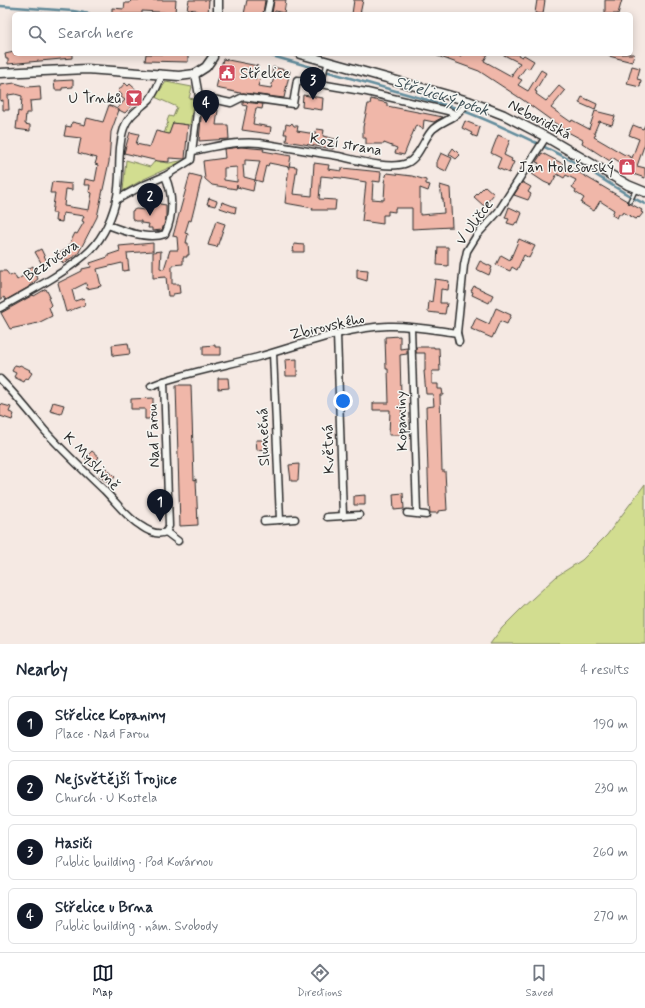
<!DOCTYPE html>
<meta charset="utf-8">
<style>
body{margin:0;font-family:Mynerve,sans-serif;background:#f2f2f3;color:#1f2937}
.you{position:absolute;left:343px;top:401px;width:14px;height:14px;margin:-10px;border:3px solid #fff;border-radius:50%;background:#1a73e8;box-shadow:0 0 0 6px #1a73e833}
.badge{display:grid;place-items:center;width:26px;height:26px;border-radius:50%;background:#111827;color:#fff;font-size:13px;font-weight:700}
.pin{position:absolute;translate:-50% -33px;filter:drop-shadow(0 1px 2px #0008)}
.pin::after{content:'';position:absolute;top:21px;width:14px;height:12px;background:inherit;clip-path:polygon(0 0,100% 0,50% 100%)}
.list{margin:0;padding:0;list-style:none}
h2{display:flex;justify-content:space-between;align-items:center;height:52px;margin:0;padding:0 16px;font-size:17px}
h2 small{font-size:13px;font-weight:400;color:#747a83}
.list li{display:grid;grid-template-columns:26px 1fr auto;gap:12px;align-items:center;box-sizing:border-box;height:56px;margin:0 8px 8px;padding:0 8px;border:1px solid #e0e1e3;border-radius:6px}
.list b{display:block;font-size:15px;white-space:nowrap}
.list p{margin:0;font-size:13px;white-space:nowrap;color:#747a83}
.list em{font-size:13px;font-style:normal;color:#747a83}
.icon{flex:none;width:22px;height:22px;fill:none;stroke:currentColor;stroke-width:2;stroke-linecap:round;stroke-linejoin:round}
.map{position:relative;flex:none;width:645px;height:644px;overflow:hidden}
.search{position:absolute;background:#fff;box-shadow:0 2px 10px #0003;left:12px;right:12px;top:12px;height:44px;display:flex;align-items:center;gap:10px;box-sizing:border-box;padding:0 14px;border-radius:6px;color:#747a83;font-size:15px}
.sheet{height:308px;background:#fff}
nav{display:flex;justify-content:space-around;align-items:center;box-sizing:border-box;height:56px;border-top:1px solid #e0e1e3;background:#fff;font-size:11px;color:#747a83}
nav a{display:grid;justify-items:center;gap:2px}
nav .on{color:#111827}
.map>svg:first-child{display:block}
</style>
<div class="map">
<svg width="645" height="644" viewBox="0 0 645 644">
<rect width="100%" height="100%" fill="#f5e9e3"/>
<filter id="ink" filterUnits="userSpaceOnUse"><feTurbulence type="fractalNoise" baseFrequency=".025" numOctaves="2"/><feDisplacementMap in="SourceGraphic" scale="8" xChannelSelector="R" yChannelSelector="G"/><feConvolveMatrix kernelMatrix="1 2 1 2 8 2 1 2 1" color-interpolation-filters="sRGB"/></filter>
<g filter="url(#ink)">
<g fill="#d2dd90" stroke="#7e845e">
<polygon points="166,82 192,87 189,98 194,99 190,125 173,123 160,162 169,163 186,160 144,179 123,191 126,160 150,167 155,161 168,122 167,121 169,116 173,117 177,107 155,97"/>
<polygon points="645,484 645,644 490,644 502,628 521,609 557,576 582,560 607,535"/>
</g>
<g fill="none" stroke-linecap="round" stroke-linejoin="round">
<g stroke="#638d9d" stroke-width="2.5">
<polyline points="0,6 73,11 90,14"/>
<path d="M 265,54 L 456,108 C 496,123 536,142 574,162 C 598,175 620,192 645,204"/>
</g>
</g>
<g fill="#f0b7a9" stroke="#2b2b2b" fill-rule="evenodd">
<polygon points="131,0 176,0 175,13 142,11 142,14 112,14 112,8 124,9 125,3 130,3"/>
<polygon points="189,0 209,0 208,14 196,14 196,10 187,9"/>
<polygon points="247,0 265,0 263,14 244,14"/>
<polygon points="274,0 286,0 284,13 275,11 274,14 272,14"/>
<polygon points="354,0 363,0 360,14 352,14"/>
<polygon points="537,0 545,0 543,14 535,13"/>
<polygon points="605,0 622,0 618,14 605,14"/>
<polygon points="14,52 14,54 72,54 72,58 8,64 8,59 6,59 5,54"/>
<polygon points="146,54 188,54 188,62 145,61"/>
<polygon points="435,54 454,54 461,56 461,54 488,54 484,61 513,77 511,73 512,74 520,63 502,54 516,54 522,57 524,55 534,61 529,69 526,67 518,78 522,80 518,85 528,91 541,70 546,73 535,91 537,92 536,94 546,101 559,86 565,91 551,108 571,122 572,120 589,129 595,111 615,116 612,125 599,121 594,133 596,134 594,137 625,155 625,154 632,158 639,139 629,135 633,125 643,129 645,125 645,143 637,166 645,168 645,178 633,174 620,166 621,163 612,157 610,161 599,154 582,143 583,140 566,131 523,100 479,71 435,55"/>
<polygon points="610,54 634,54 632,62 609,56"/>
<polygon points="223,59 258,66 255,79 260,80 258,86 271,88 275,74 272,73 273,67 290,71 284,98 244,93 240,93 216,88"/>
<polygon points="632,66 640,68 637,79 641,80 640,87 627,84"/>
<polygon points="73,80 73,87 62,88 62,90 55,90 54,81"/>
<polygon points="15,83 28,87 40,86 41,100 30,101 31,113 26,113 25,124 30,125 30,131 16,129 18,111 21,112 22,96 15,94 8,95 9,110 3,110 3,100 0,101 0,85"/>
<polygon points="125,83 128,86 130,84 142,95 125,113 117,109 125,100 121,97 122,95 118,91"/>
<polygon points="303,95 323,98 322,110 302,107"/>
<polygon points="582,97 597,104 595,110 579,103"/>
<polygon points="371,99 387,103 387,106 443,117 434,122 424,120 423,129 416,125 404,155 395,153 397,148 384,143 384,144 366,144 366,138 363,138 363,127 368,104 370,104"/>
<polygon points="243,102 263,104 262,109 256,108 253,124 271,127 270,134 242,130 247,106 243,105"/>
<polygon points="109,105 119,110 111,132 109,162 97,217 78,254 63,263 57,255 68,248 67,246 69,245 75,233 77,234 84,222 82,221 84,216 63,213 62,222 55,221 56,213 52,213 55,193 50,193 52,182 72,184 72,190 66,189 64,206 89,210 92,193 89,192 90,185 84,185 85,179 95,181 98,165 95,164 97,158 78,153 81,138 64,136 66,126 71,127 72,122 85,125 87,118 103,122"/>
<polygon points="202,107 218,110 216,125 228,125 229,139 199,141"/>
<polygon points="465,121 480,127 477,137 471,135 472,133 462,128"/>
<polygon points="173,123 188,125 185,159 169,158 169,162 158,161 124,153 130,132 139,134 136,144 150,147 156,131 169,134"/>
<polygon points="292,123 294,126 298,126 297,131 315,134 317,129 324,130 323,136 335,139 333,149 286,141 287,134 284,134 286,124 290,125"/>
<polygon points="498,135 510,140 504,155 512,159 511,161 514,162 509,173 497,168 501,158 491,153"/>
<path d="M 241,147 L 264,149 L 263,151 L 291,156 L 289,167 L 269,163 L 268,166 L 266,165 L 262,182 L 255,180 L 253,191 L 237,187 L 237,185 L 236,189 L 212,185 L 205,179 L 203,161 L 225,158 L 224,149 ZM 245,160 L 260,161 L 255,180 L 244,177 L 243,165 L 245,165 ZM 237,167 L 237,182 L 224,180 L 224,168 Z"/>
<polygon points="453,148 460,155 456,159 449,154"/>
<polygon points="441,153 452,158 446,171 437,167 437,162"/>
<polygon points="542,153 573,169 627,201 628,203 631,204 642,210 641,212 643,213 639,218 638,217 636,219 623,212 622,214 619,214 617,218 612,215 614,210 600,201 594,211 581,203 584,198 575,192 576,190 572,187 576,180 566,175 564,178 557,174 551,185 544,182 532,174 539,163 536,162"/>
<polygon points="314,163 329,165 328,169 342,171 342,168 381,172 380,182 373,181 372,199 384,200 385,182 384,182 387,173 412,176 426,180 426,184 430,185 428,191 420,188 420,215 444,213 443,199 442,199 440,185 450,188 452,227 412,229 412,208 395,208 395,212 388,211 388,215 383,215 383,224 362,221 366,182 341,178 321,176 319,199 336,200 335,210 312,210 313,208 285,203 289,166 297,167 293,194 312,196"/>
<polygon points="190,174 202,177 191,221 189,220 185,233 188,234 186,243 188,243 189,255 187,255 187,257 183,257 183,264 172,265 172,284 179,284 180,293 173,294 173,296 168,296 166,277 153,278 153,252 161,251 160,268 164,269 170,250 178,250 177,237 173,236"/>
<polygon points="522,182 531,187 528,192 531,194 528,200 514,195"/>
<polygon points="485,186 494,194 484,206 474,197"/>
<polygon points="209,198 217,201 215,206 207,204"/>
<polygon points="150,201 157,201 160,204 166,205 166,219 162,230 152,231 152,228 148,228 149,224 141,223 141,221 136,221 132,218 132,211 136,209 145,210 145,207 149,207"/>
<polygon points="222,202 236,207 235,213 220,208"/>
<polygon points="509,207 522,213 518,223 516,222 514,225 507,223 509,219 505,218"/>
<polygon points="216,221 225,224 217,247 208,245"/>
<polygon points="519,239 535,246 529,258 524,255 517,270 512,267 510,271 496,265 501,255 510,260"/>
<polygon points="153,243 153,251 127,253 129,270 123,271 122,263 97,269 101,286 87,289 86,283 72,290 75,301 84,298 85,305 66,312 58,283 82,271 82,269 91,267 90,263 108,257 108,255 120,251 119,246"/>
<polygon points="294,244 304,245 304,252 293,252"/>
<polygon points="438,247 448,247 448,266 437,265"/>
<polygon points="41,249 48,264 43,266 35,252"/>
<polygon points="480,261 492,267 489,275 476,269"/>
<polygon points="33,266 38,279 29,286 29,287 6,300 4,297 0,300 0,271 6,271 10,276 14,274 17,280 29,272 28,269"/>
<polygon points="357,269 368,270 367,281 357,278"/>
<polygon points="435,279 449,281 448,290 441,289 440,303 447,303 445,314 428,312 429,301 432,302"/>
<polygon points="474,286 493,295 489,303 472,295 473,292 471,291"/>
<polygon points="46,289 50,297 48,298 51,305 49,307 52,316 38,323 10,329 1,313 33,295 34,296"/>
<polygon points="496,308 511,315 507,324 500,321 492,338 471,329 476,318 489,324"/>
<polygon points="400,336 400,349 407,348 407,354 400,355 402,435 389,435 390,410 373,410 373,403 389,403 388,369 386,369 385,337"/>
<polygon points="128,343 130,354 113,356 112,345"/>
<polygon points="215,345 215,347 221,347 221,355 203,355 203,346"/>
<polygon points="416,347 434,347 434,348 439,348 440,371 432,371 432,384 438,384 438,389 442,389 443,395 440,395 442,471 445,471 447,510 438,511 438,513 430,513 429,505 426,407 434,406 433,394 426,394 424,371 425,371 425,353 416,353"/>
<polygon points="297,359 297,376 286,376 285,360"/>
<polygon points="15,365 19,366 20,365 30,370 29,371 32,373 28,379 26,378 24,382 14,377 16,373 12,371"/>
<polygon points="218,378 228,378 229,388 218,389"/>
<polygon points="176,385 191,385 194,480 196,479 198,525 180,526"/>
<polygon points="153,398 153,419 145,419 145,409 131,409 131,399"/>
<polygon points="53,402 64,405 61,414 50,411"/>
<polygon points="0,404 11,407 9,412 14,414 12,420 0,416"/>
<polygon points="256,440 265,440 266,449 257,450"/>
<polygon points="92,451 99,457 92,465 85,458"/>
<polygon points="299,464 298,481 291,481 289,465"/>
<polygon points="106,468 115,477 109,484 99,476"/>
<polygon points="403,493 404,509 394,510 393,494"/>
<polygon points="365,495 365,505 354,505 354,496"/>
</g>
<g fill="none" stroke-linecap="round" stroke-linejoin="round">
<g stroke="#2b2b2b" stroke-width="6">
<g id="service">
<polyline points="322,84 327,62"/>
<polyline points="630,201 636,189"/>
</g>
</g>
<g stroke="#2b2b2b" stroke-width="9">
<g id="minor">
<polyline points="267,14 270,0"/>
<polyline points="195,74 199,96"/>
<path d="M 193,151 C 217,146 235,141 260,143 C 286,147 312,152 338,156 C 356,160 390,170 407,163 C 419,158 424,138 433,129 C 447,117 456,121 468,101"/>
<polyline points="116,200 144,185 165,176 191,160 199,96 231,103 243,97 293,104 297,80 367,92 448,111 457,115"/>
<path d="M 108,225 C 123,231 150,240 165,234 C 174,216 173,194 165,176"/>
<path d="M 0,308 C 28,292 60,276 85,255 C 101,242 111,220 116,201 C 122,177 116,151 124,128 C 128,115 141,108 150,99 C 155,92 159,83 162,75"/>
<polyline points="411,328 417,513"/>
<polyline points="337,334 343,516"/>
<polyline points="459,342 457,333 464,265 467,251 477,235 498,212 546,137"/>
<polyline points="273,353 280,520"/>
<path d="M 0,379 C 17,396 31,414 46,432 C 64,452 84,471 104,490 C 116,502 126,517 141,526 C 148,531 157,536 166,532"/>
<polyline points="151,386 164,381"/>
<polyline points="407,513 426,515"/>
<polyline points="327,517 359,515"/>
<polyline points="264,521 295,519"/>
<path d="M 166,532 L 169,526 L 164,381 C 195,371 227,365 258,357 C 301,345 343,328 388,326 C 411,325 435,330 457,333"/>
<polyline points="166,532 178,541"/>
</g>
</g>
<g stroke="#2b2b2b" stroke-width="11">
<g id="tertiary">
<polyline points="218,14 218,0"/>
<polyline points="300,54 444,94 468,101 504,115 546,137 628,185 645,192"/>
<polyline points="0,73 87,69 179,76 195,74 206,67 213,57 213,54"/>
</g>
</g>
<use href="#service" stroke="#f6f6f2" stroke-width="3"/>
<use href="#minor" stroke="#f6f6f2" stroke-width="6"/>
<use href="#tertiary" stroke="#f6f6f2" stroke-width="8"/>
</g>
</g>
<defs>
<g id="civic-square" transform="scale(0.9)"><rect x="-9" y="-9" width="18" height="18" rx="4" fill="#d1495b" stroke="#f6f6f2"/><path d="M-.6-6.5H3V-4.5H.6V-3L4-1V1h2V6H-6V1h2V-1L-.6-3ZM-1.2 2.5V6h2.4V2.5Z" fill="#fff"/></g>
<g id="bar-square" transform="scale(0.9)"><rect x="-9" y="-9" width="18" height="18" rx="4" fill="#d1495b" stroke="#f6f6f2"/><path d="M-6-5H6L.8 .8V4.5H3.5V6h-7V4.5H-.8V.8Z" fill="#fff"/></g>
<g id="shop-square" transform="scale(0.9)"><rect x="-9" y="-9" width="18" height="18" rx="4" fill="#d1495b" stroke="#f6f6f2"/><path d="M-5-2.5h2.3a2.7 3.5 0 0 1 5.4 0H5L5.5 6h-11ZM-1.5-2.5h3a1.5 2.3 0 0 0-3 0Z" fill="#fff"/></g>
</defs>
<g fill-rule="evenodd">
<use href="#civic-square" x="227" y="73"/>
<use href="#bar-square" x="134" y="98"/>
<use href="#shop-square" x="627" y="167"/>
</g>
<g text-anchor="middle" stroke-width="3" stroke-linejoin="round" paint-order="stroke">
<g font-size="15" fill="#2b2b2b" stroke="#f6f6f2" text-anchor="end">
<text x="240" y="78" text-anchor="start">Střelice</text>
<text x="121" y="103">U Trnků</text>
<text x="614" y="172">Jan Holešovský</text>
</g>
<g font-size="15" fill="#2b2b2b" stroke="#f6f6f2">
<text transform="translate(540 119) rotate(28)" y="5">Nebovidská</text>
<text transform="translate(346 144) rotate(10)" y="5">Kozí strana</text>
<text transform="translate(474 222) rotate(-54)" y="5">V Uličce</text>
<text transform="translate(51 260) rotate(-34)" y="5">Bezručova</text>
<text transform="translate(327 326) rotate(-13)" y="5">Zbirovského</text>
<text transform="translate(401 421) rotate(-92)" y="5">Kopaniny</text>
<text transform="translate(153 436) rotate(-92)" y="5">Nad Farou</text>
<text transform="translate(263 437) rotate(-92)" y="5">Slunečná</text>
<text transform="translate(328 449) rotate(-92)" y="5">Květná</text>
<text transform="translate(92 461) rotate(46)" y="5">K Myslivně</text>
</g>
<g font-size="16" font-style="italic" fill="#42545a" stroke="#f6f6f2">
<text transform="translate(442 95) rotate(18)" y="6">Střelický potok</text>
</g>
</g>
</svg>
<div class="you"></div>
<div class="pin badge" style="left:160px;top:522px">1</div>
<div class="pin badge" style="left:150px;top:216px">2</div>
<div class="pin badge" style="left:313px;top:100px">3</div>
<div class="pin badge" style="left:206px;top:123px">4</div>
<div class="search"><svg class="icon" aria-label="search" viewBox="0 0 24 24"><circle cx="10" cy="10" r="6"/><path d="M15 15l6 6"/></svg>Search here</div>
</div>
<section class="sheet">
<h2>Nearby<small>4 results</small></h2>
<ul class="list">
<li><span class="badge">1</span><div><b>Střelice Kopaniny</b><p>Place · Nad Farou</p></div><em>190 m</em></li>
<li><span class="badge">2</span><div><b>Nejsvětější Trojice</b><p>Church · U Kostela</p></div><em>230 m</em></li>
<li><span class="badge">3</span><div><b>Hasiči</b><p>Public building · Pod Kovárnou</p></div><em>260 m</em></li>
<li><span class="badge">4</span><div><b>Střelice u Brna</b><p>Public building · nám. Svobody</p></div><em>270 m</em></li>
</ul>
</section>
<nav>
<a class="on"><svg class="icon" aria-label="map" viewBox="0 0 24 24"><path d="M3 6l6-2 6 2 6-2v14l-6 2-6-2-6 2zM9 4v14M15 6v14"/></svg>Map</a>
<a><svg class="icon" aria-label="directions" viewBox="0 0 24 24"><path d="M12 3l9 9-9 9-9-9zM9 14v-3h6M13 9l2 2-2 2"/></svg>Directions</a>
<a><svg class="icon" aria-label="saved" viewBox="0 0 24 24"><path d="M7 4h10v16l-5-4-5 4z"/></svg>Saved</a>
</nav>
